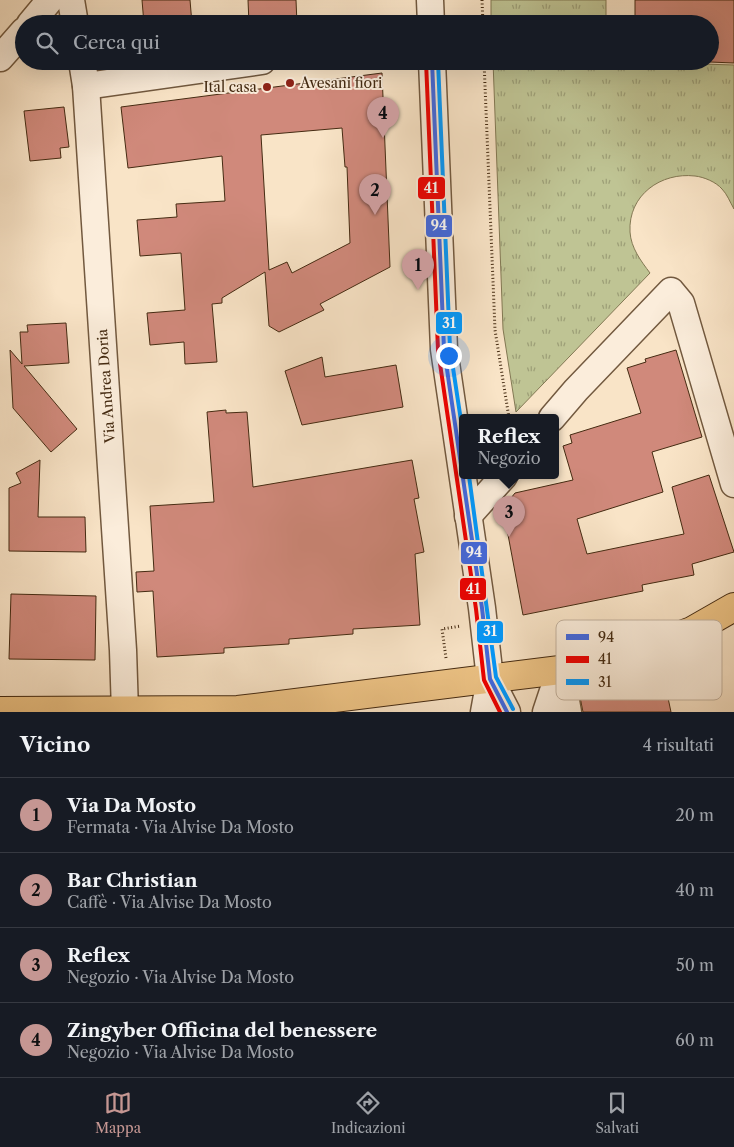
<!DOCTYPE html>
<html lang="it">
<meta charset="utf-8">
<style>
body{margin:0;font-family:"Libre Caslon Text",serif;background:#242831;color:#f1f3f6}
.you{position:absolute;left:448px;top:355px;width:18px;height:18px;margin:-12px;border:4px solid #fff;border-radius:50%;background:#1a73e8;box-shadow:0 0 0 8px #1a73e833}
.badge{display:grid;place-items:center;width:32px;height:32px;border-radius:50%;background:#c59692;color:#111;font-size:16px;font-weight:700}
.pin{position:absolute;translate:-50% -41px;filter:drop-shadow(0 1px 2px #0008)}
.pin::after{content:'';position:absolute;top:26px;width:18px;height:15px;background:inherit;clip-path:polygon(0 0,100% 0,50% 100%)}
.popup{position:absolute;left:459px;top:414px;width:100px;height:65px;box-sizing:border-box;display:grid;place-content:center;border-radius:5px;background:#171b24;filter:drop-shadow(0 1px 4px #0005);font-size:16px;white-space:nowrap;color:#9ea1a6}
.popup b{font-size:19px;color:#f1f3f6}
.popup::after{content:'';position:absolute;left:50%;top:100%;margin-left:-10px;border:10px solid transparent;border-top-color:#171b24}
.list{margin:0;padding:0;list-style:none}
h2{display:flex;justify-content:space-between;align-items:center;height:65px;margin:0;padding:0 20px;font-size:21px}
h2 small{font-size:16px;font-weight:400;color:#9ea1a6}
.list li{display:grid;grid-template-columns:32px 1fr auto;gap:15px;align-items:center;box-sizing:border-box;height:75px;padding:0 20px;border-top:1px solid #363941}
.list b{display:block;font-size:19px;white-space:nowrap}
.list p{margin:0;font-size:16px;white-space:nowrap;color:#9ea1a6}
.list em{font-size:16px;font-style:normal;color:#9ea1a6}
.icon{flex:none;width:28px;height:28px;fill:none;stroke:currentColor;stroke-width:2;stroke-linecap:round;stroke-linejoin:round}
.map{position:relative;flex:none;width:734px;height:712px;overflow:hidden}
.search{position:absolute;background:#171b24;box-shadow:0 5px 20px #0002;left:15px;right:15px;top:15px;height:55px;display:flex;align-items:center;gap:12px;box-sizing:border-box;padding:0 18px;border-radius:28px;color:#9ea1a6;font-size:19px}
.sheet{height:365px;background:#171b24}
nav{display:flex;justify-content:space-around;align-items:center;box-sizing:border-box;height:70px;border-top:1px solid #363941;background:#171b24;font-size:14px;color:#9ea1a6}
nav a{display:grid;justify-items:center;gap:2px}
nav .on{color:#c59692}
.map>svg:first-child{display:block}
</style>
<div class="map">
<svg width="734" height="712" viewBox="0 0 734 712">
<defs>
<pattern id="grass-tufts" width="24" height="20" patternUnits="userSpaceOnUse" patternTransform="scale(1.25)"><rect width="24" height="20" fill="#bfc494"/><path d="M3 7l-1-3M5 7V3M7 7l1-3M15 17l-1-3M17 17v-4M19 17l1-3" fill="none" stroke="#9d9f77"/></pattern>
</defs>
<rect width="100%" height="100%" fill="#f9e4c7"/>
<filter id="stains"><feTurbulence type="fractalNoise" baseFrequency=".004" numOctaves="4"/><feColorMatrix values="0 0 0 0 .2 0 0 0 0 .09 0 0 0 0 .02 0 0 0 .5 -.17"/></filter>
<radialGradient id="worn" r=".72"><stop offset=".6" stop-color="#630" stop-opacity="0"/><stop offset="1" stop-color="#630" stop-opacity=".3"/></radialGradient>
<g fill="url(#grass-tufts)" stroke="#827853">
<rect x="491" y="0" width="115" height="24"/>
<path d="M 493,61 L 606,61 L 734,65 L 734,209 C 730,202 727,194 722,189 C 716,182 704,177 695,176 C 661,172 628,195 630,232 C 631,248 641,261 650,273 L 516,412 L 503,329 Z"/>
</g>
<g fill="#d0897b" stroke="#452b12" fill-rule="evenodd">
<polygon points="142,0 190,0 192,24 144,24"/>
<polygon points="248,0 296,0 297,24 249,24"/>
<polygon points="635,0 734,0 734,63 710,62 710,24 635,24"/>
<path d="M 382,73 L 390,267 L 320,304 L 324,310 L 279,332 L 269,326 L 265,272 L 222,298 L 222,303 L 212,304 L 217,362 L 185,364 L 184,342 L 150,345 L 147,313 L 185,310 L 181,253 L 140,256 L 137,220 L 177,217 L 176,204 L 225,201 L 222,156 L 128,168 L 121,107 ZM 342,128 L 345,167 L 347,167 L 350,243 L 292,273 L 287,262 L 269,270 L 261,135 Z"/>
<polygon points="64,107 69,147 60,148 61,158 30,161 24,111"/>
<polygon points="66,323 69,363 24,366 77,429 51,452 13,408 10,350 22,364 20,332 28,332 27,325"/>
<polygon points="676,350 702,437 652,452 663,492 577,519 587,554 684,534 672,487 709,475 734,552 692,564 694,575 642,585 643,591 523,615 503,508 515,493 573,480 563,446 572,443 570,435 641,413 627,368 646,362 645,359"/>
<polygon points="322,357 325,377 396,365 403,407 302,425 285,371"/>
<polygon points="226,410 226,413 247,412 253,487 412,460 419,498 414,499 424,552 415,554 420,625 353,629 353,634 289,639 289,644 224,648 224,653 157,657 153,591 137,592 136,572 154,571 150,506 214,502 207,412"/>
<polygon points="40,460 38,517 85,517 86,552 9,551 9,488 21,483 16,473"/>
<polygon points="11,594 96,596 95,660 9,659"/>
<polygon points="664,679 671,712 583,712 580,697"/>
</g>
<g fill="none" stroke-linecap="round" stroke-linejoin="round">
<g stroke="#72593f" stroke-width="29">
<g id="minor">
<polyline points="71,0 75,24"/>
<polyline points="430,0 431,24"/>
<polyline points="30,24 50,0"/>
<polyline points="0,58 24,31"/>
<polyline points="82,61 86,86 123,650 125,712"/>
<polyline points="432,61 444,349 482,608 490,679 484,712"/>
<polyline points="86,86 262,61"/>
<polyline points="552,418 576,390 671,291 681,303 734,484"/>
<polyline points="468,516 504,476"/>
<polyline points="561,673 568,712"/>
<polyline points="490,679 507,712"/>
<polyline points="546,712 560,670"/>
</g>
</g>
<g stroke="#452b12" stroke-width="30">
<polyline id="major" points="0,711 238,710 560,670 643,649 692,631 734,607"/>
</g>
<g stroke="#452b12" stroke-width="3" stroke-dasharray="1 2.5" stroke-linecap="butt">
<polyline points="482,0 483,24"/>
<polyline points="484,61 495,330 509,418"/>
<polyline points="446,658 442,629 461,626"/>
</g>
<use href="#minor" stroke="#fbeddb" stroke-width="26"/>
<use href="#major" stroke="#ecc284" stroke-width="28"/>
<g stroke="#fbeddb" stroke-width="8">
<polyline id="bus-1" points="432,61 444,349 482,608 490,679 507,712"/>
</g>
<g stroke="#fbeddb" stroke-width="8">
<polyline id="bus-2" points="426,61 438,350 476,609 484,680 500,712"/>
</g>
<g stroke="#fbeddb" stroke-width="8">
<g id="bus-3">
<polyline points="438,61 450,348 463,434"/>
<polyline points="469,476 496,677 513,709"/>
</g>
</g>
<use href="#bus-1" stroke="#4169e1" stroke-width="4"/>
<use href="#bus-2" stroke="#e00" stroke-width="4"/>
<use href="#bus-3" stroke="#09f" stroke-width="4"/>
</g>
<g fill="#8f2418" stroke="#fbeddb" stroke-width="2">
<circle cx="290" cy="83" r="5"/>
<circle cx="267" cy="87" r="5"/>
</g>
<g text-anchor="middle" stroke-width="4" stroke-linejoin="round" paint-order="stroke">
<g font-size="14" fill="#452b12" stroke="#fbeddb" text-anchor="start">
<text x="300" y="88">Avesani fiori</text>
<text x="257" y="92" text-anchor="end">Ital casa</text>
</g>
<g font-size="14" fill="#452b12" stroke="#fbeddb">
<text transform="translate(106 386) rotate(-94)" y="5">Via Andrea Doria</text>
</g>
</g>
<rect x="556" y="620" width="166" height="80" rx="8" fill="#fbeddb" stroke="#c4b39f" stroke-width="1"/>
<rect x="566" y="634" width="23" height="6" fill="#4169e1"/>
<rect x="566" y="656" width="23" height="7" fill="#e00"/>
<rect x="566" y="679" width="23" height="6" fill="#09f"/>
<g font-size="14" fill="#452b12">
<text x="598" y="642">94</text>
<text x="598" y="664">41</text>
<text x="598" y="687">31</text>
</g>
<g stroke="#fbeddb" stroke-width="2">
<rect x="417" y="176" width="29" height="24" rx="5" fill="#e00"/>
<rect x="425" y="214" width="28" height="24" rx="5" fill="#4169e1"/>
<rect x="435" y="311" width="28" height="24" rx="5" fill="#09f"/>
<rect x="460" y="541" width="28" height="24" rx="5" fill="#4169e1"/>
<rect x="459" y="577" width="28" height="24" rx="5" fill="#e00"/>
<rect x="476" y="620" width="28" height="24" rx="5" fill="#09f"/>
</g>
<g font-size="14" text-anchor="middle" font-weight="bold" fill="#fff">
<text x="431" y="193">41</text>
<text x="439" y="230">94</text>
<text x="449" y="328">31</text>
<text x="474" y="557">94</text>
<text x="473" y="594">41</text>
<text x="490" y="636">31</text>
</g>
<rect width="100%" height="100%" filter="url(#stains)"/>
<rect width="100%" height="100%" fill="url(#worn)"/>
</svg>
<div class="you"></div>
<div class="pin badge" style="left:418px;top:290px">1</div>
<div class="pin badge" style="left:375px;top:215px">2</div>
<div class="pin badge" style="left:509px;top:537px">3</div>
<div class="popup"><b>Reflex</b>Negozio</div>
<div class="pin badge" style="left:383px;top:138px">4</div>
<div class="search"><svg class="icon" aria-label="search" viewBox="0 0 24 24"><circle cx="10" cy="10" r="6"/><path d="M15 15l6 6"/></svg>Cerca qui</div>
</div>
<section class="sheet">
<h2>Vicino<small>4 risultati</small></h2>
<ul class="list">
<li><span class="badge">1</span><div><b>Via Da Mosto</b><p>Fermata · Via Alvise Da Mosto</p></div><em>20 m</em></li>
<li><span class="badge">2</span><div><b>Bar Christian</b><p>Caffè · Via Alvise Da Mosto</p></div><em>40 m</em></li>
<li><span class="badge">3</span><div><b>Reflex</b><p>Negozio · Via Alvise Da Mosto</p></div><em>50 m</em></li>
<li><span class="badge">4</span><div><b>Zingyber Officina del benessere</b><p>Negozio · Via Alvise Da Mosto</p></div><em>60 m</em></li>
</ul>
</section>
<nav>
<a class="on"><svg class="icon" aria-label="map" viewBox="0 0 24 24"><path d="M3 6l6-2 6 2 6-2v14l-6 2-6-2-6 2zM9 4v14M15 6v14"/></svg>Mappa</a>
<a><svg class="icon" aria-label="directions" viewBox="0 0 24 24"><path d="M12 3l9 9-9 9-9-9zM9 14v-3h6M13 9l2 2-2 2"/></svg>Indicazioni</a>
<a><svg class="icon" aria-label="saved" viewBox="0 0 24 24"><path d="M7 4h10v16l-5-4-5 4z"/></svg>Salvati</a>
</nav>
